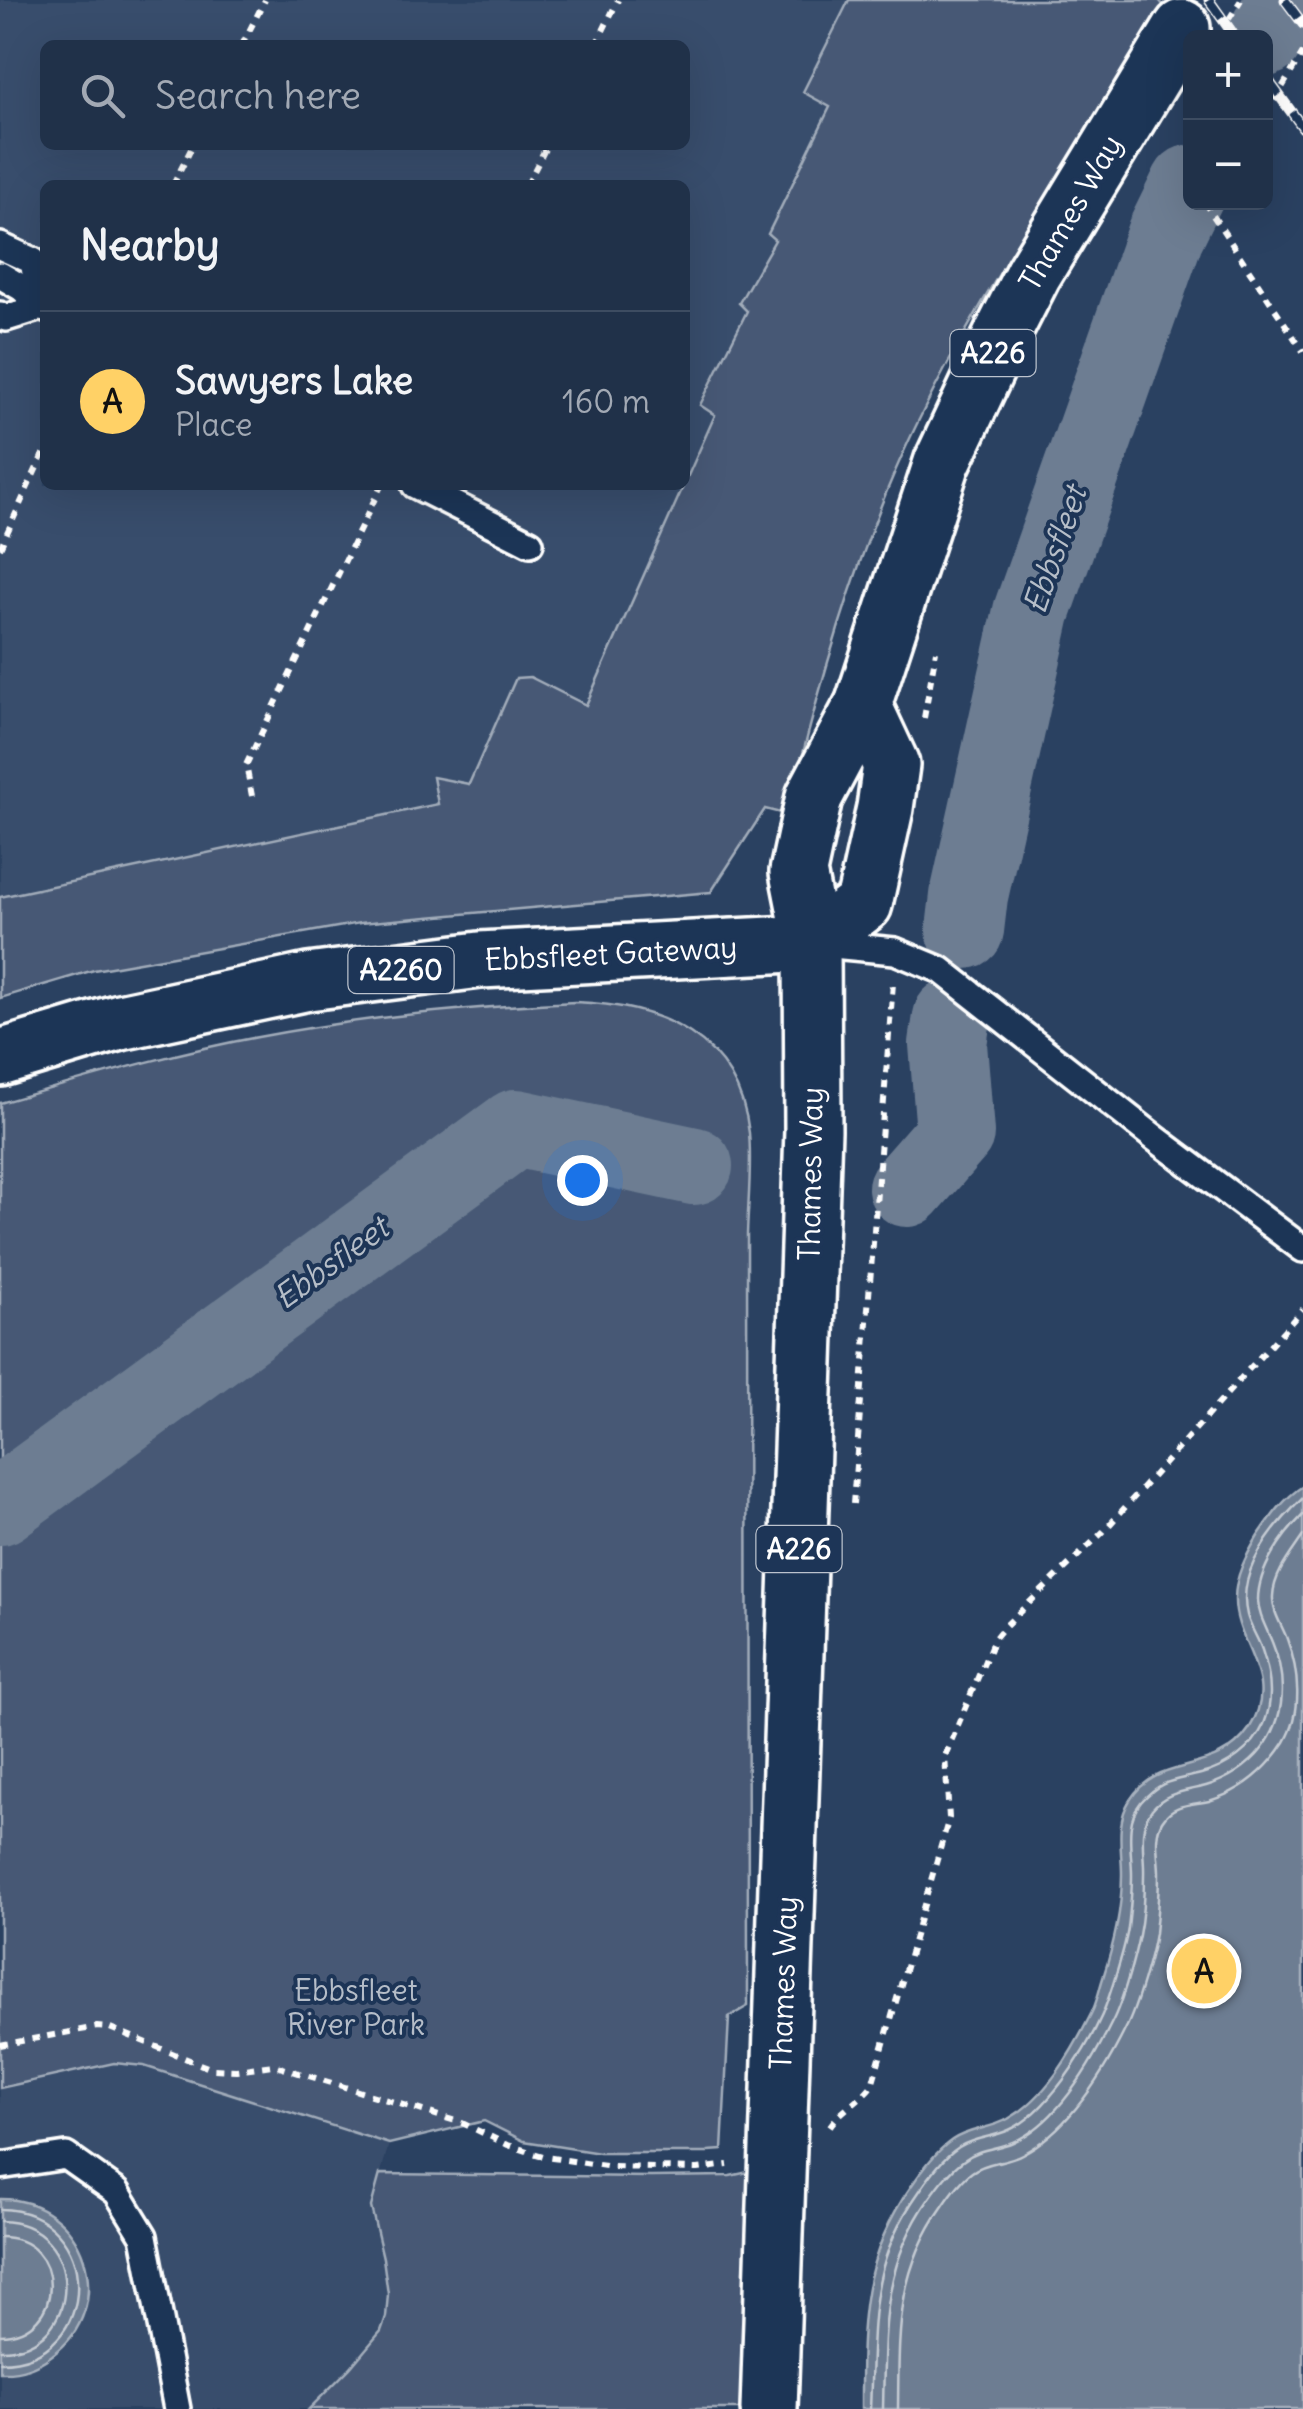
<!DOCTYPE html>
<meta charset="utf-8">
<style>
body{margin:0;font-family:Delius,sans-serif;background:#2d3d53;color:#f1f3f6}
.controls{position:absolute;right:30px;top:30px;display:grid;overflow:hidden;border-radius:15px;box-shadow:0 10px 40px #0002}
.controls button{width:90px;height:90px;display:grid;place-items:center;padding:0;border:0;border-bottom:2px solid #3d4c61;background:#203149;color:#f1f3f6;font:50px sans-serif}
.you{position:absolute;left:582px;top:1180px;width:35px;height:35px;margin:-25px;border:8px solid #fff;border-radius:50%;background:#1a73e8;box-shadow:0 0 0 15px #1a73e833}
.badge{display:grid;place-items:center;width:65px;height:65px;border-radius:50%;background:#ffd166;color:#111;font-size:32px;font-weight:700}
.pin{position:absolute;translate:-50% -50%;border:5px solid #fff;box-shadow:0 2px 10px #0006}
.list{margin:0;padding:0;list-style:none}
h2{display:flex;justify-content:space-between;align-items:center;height:130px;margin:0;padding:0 40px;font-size:42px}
h2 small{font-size:32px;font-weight:400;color:#a2a9b4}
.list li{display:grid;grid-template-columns:65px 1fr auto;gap:30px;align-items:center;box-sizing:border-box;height:180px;padding:0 40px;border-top:2px solid #3d4c61}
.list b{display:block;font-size:38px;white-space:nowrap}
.list p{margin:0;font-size:32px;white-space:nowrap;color:#a2a9b4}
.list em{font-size:32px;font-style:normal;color:#a2a9b4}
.icon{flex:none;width:55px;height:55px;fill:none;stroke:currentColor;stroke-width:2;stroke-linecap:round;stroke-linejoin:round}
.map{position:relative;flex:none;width:1303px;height:2409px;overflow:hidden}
.search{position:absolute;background:#203149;box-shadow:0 10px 40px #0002;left:40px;top:40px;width:650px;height:110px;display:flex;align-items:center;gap:25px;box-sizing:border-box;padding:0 35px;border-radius:15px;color:#a2a9b4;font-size:38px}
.panel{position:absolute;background:#203149;box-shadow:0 10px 40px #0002;left:40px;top:180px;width:650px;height:310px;border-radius:15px}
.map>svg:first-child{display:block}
</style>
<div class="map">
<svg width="1303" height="2409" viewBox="0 0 1303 2409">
<rect width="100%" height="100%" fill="#2a4161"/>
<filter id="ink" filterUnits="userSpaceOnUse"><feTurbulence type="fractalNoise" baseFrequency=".01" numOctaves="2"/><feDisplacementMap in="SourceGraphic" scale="20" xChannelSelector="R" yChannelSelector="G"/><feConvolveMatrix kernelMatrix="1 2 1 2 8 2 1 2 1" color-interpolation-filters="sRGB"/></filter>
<g filter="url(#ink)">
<g fill="#394e6c" fill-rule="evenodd">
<path d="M 0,0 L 958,0 L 635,783 L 0,902 ZM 45,45 L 685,45 L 685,145 L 45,145 ZM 45,185 L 685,185 L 685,485 L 45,485 Z"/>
<polygon points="114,2063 144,2066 389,2144 371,2207 383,2258 388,2294 386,2317 381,2331 350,2368 309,2409 0,2409 0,2088"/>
</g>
<g fill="#465975" stroke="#a2acba" stroke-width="2.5">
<path d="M 849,0 L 1159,0 L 1164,6 C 1120,78 1076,149 1032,220 C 979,306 927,394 888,488 C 845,594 814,703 788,815 L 765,809 L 711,892 L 360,923 L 94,970 L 0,998 L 0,897 L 438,804 L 433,777 L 469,784 L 516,678 L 530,677 L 586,705 L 715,415 L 700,405 L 747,311 L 739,303 L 775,240 L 768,234 L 830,107 L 803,92 Z"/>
<path d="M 575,1002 C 661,1005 738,1038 749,1133 C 752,1166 748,1202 747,1235 L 748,2006 L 729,2017 L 722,2150 L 709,2151 L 708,2153 L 600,2153 L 524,2141 L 484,2121 L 389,2144 L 144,2066 L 114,2063 L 0,2088 L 0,1103 C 85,1079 171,1053 258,1037 C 363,1017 468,1007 575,1002 Z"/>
<polygon points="748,2172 744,2409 309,2409 350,2368 381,2331 386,2317 388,2294 383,2258 371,2207 380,2174 651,2177 730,2176"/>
</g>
<g fill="#6d7d92" stroke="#a7b1be" stroke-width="2.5">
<path d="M 1303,1486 L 1303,2409 L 861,2409 C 861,2324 860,2258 912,2185 C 923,2169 935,2152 952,2140 C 969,2128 991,2129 1008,2119 C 1046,2098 1072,2052 1091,2014 C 1097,2003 1099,1990 1103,1978 C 1114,1943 1122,1910 1122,1874 C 1122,1849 1115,1823 1130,1800 C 1158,1754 1216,1778 1249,1729 C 1282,1678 1234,1644 1235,1599 C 1235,1576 1246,1556 1258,1536 C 1271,1517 1284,1498 1303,1486 Z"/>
<path d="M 0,2199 C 85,2198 121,2307 51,2356 C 36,2367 19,2373 0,2372 Z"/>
</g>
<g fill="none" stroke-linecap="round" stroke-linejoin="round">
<g stroke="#c5cbd3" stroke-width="2.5">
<path d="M 0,2209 C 104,2211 102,2362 0,2362"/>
<path d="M 0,2221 C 87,2222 85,2351 0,2350"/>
<path d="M 0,2237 C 67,2237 66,2335 0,2335"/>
<path d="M 870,2409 C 874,2326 867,2265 919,2192 C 930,2176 942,2158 959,2147 C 974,2137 992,2138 1009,2130 C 1046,2114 1086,2051 1102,2015 C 1110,1996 1125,1948 1128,1928 C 1130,1911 1132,1892 1132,1875 C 1132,1850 1124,1823 1141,1802 C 1161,1779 1174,1781 1201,1774 C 1226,1768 1253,1749 1264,1724 C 1274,1700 1270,1673 1262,1650 C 1258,1638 1250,1627 1247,1615 C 1236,1571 1274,1526 1303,1498"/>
<path d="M 883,2409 C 885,2331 881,2267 929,2199 C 939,2185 950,2170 964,2160 C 979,2148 997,2149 1013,2142 C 1057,2123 1092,2063 1112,2022 C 1122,2003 1135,1956 1139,1935 C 1143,1916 1144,1894 1144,1875 C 1145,1853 1137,1828 1152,1809 C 1167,1791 1185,1792 1206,1786 C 1227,1780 1248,1767 1262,1749 C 1286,1718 1287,1678 1272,1642 C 1267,1629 1258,1615 1258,1600 C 1258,1569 1282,1536 1303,1515"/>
<path d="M 898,2409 C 899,2333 896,2272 943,2206 C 951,2194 960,2181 972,2172 C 987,2161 1006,2163 1022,2154 C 1070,2129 1103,2075 1126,2028 C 1136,2009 1152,1954 1155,1933 C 1157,1914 1159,1893 1159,1873 C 1159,1856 1153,1836 1162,1821 C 1173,1803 1192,1805 1209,1801 C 1242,1791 1267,1770 1285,1742 C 1303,1712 1299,1671 1287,1639 C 1282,1625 1272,1612 1273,1596 C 1274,1574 1291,1554 1303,1536"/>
</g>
<g stroke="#6d7d92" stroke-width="78">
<polyline points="1265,38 1285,0"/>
<polyline points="965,930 969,896 1032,612 1165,235 1190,184"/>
<polyline points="907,1188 955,1133 948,1044 952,1017"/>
<polyline points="0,1506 516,1128 694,1166"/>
</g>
<g stroke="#fff" stroke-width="32">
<g id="lane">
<polyline points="0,246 33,261 41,307"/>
<polyline points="0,275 22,288 45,309"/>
<polyline points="0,315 6,318 41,307"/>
<polyline points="415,485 530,543"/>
<polyline points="822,944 895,951 941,970 1155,1138 1303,1249"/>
<polyline points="0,2166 66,2156 117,2192 144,2236 177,2409"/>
</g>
</g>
<g stroke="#fff" stroke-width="62">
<g id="primary">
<polyline points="812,943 864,904 885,808 891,765 863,705"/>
<polyline points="0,1058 120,1022 308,982 480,960 812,943"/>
<polyline points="769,2409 813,1130 812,943 798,872 814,797 863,705 942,463 1004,331 1033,274 1182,28"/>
</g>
</g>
<g stroke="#fff" stroke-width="6" stroke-dasharray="8 8" stroke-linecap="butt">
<polyline points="1229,19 1241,0"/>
<polyline points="242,45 265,0"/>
<polyline points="596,45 618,0"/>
<polyline points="1266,114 1303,53"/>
<polyline points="173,185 193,145"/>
<polyline points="527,185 547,145"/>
<polyline points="1211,202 1208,208 1303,351"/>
<polyline points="0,548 45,450"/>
<polyline points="924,718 936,651"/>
<polyline points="252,796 246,765 381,486"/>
<polyline points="853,1504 893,983"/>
<polyline points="0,2045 97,2027 110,2028 212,2069 236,2070 273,2065 462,2123 508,2145 546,2157 612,2167 698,2169 728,2165"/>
<path d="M 830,2126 C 841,2110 860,2101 872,2085 L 949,1818 L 945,1756 L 994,1639 L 1003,1628 L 1103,1532 L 1303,1309"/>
</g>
<use href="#lane" stroke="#1d3557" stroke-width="25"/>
<use href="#primary" stroke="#1d3557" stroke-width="55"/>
<g stroke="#fff" stroke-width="11">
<g id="rail">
<polyline points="1209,0 1236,38"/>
<polyline points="1285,0 1303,24"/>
<polyline points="1266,77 1303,128"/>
</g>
</g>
<use href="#rail" stroke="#1d3557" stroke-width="8" stroke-dasharray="22" stroke-linecap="butt"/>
</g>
</g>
<g text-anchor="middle" stroke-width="8" stroke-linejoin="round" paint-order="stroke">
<g fill="#1d3557" stroke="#bbc2cd" stroke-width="2.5">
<rect x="950.5" y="330" width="85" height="46" rx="8"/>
<rect x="348.5" y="947" width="105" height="46" rx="8"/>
<rect x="756.5" y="1526" width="85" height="46" rx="8"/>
</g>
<g font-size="28" font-weight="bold" fill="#fff">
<text x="993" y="363">A226</text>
<text x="401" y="980">A2260</text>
<text x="799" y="1559">A226</text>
</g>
<g font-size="30" fill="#fff" stroke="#1d3557">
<text transform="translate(1071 213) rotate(-60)" y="10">Thames Way</text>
<text transform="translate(611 954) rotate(-3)" y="10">Ebbsfleet Gateway</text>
<text transform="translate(811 1174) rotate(-89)" y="10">Thames Way</text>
<text transform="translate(784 1983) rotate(-88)" y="10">Thames Way</text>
</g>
<g font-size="30" fill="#b5bdc8" stroke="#1d3557">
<text x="356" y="2001">Ebbsfleet<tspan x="356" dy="34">River Park</tspan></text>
</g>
<g font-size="32" font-style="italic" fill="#b6bec8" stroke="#1d3557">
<text transform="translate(1055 550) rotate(-71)" y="11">Ebbsfleet</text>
<text transform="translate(331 1263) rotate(-36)" y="11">Ebbsfleet</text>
</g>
</g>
</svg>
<div class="controls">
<button>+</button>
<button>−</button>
</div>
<div class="you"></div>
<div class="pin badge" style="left:1204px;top:1971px">A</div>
<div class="search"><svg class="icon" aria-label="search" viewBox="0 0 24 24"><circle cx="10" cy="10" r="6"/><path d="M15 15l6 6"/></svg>Search here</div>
<section class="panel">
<h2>Nearby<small></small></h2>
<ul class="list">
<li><span class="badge">A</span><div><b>Sawyers Lake</b><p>Place</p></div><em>160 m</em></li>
</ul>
</section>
</div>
